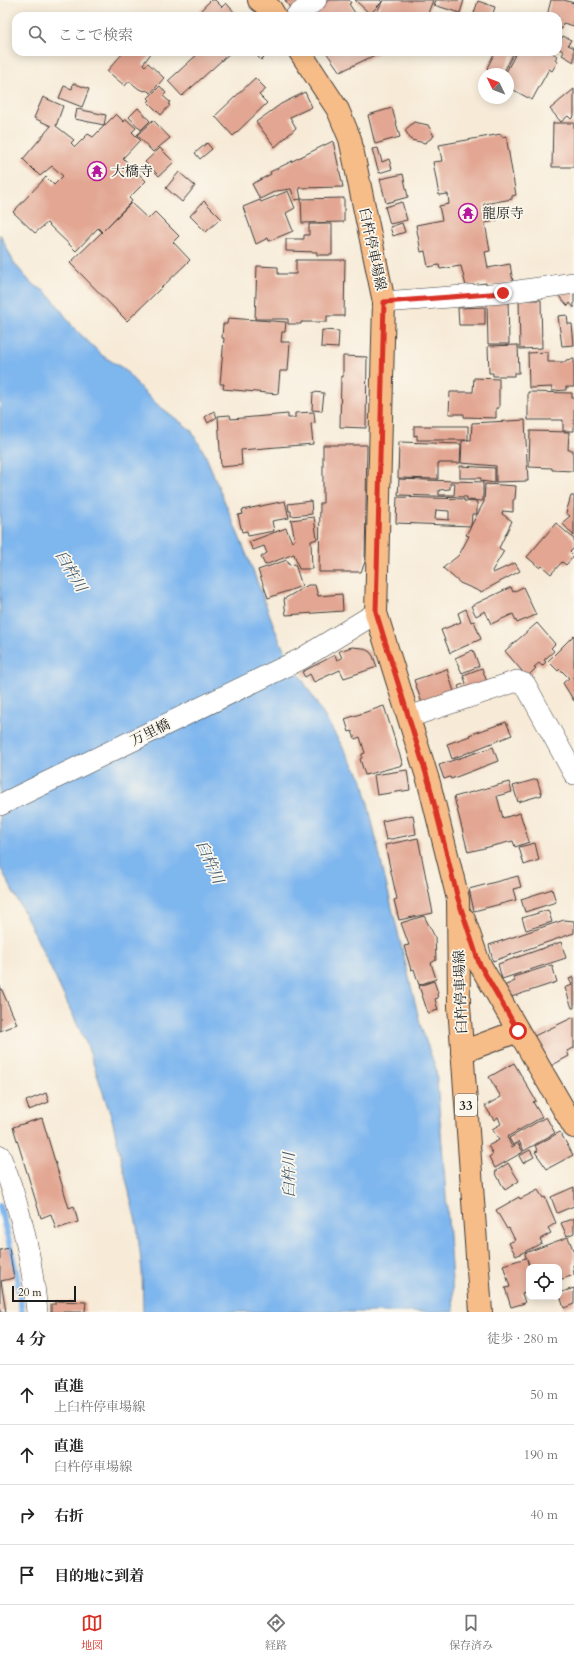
<!DOCTYPE html>
<html lang="ja">
<meta charset="utf-8">
<style>
body{margin:0;font-family:Cardo,"Noto Serif JP",serif;background:#f6f6f6;color:#222}
.controls{position:absolute;right:12px;bottom:12px;display:grid;overflow:hidden;border-radius:8px;box-shadow:0 2px 10px #0003}
.controls button{width:36px;height:36px;display:grid;place-items:center;padding:0;border:0;border-bottom:1px solid #e0e0e0;background:#fff;color:#222;font:20px sans-serif}
.compass{position:absolute;left:478px;top:68px;width:36px;height:36px;border-radius:50%;background:#fff;box-shadow:0 2px 10px #0003;rotate:313deg}
.scale{position:absolute;left:12px;bottom:10px;width:64px;box-sizing:border-box;padding-left:4px;border:2px solid #1c1c1c;border-top:0;font-size:11px;line-height:14px;white-space:nowrap;color:#1c1c1c;-webkit-text-stroke:3px #fbf7ec;paint-order:stroke}
.stop{position:absolute;width:12px;height:12px;margin:-9px;border:3px solid #d93025;border-radius:50%;background:#fff}
.stop.end{background:#d93025;border-color:#fff;box-shadow:0 1px 4px #0008}
.list{margin:0;padding:0;list-style:none}
h2{display:flex;justify-content:space-between;align-items:center;height:52px;margin:0;padding:0 16px;font-size:17px}
h2 small{font-size:13px;font-weight:400;color:#767676}
.list li{display:grid;grid-template-columns:26px 1fr auto;gap:12px;align-items:center;box-sizing:border-box;height:60px;padding:0 16px;border-top:1px solid #e0e0e0}
.list b{display:block;font-size:15px;white-space:nowrap}
.list p{margin:0;font-size:13px;white-space:nowrap;color:#767676}
.list em{font-size:13px;font-style:normal;color:#767676}
.icon{flex:none;width:22px;height:22px;fill:none;stroke:currentColor;stroke-width:2;stroke-linecap:round;stroke-linejoin:round}
.map{position:relative;flex:none;width:574px;height:1312px;overflow:hidden}
.search{position:absolute;background:#fff;box-shadow:0 2px 10px #0003;left:12px;right:12px;top:12px;height:44px;display:flex;align-items:center;gap:10px;box-sizing:border-box;padding:0 14px;border-radius:12px;color:#767676;font-size:15px}
.sheet{height:292px;background:#fff}
nav{display:flex;justify-content:space-around;align-items:center;box-sizing:border-box;height:56px;border-top:1px solid #e0e0e0;background:#fff;font-size:11px;color:#767676}
nav a{display:grid;justify-items:center;gap:2px}
nav .on{color:#d93025}
.map>svg:first-child{display:block}
</style>
<div class="map">
<svg width="574" height="1312" viewBox="0 0 574 1312">
<rect width="100%" height="100%" fill="#fbf7ec"/>
<filter id="ink" filterUnits="userSpaceOnUse"><feTurbulence type="fractalNoise" baseFrequency=".025" numOctaves="2"/><feDisplacementMap in="SourceGraphic" scale="8" xChannelSelector="R" yChannelSelector="G"/><feConvolveMatrix kernelMatrix="1 2 1 2 8 2 1 2 1" color-interpolation-filters="sRGB"/></filter>
<filter id="wash" filterUnits="userSpaceOnUse"><feTurbulence type="fractalNoise" baseFrequency=".012" numOctaves="4" result="noise"/><feDisplacementMap in="SourceGraphic" scale="16" xChannelSelector="R" yChannelSelector="G"/><feGaussianBlur stdDeviation="0.9" result="paint"/><feColorMatrix in="noise" values="0 0 0 0 0 0 0 0 0 0 0 0 0 0 0 0 0 1.4 0 .05"/><feComposite in="paint" operator="in"/></filter>
<g filter="url(#wash)">
<rect width="100%" height="100%" fill="#f7ebd8"/>
<polygon fill="#7eb6ee" stroke="#4d6985" points="0,234 14,263 31,283 46,292 56,303 73,327 103,356 124,369 144,392 158,405 191,430 205,454 250,563 280,642 363,781 385,879 421,1027 436,1069 448,1220 454,1312 143,1312 142,1271 137,1226 112,1119 87,1045 29,922 0,867"/>
<g fill="none" stroke-linecap="round" stroke-linejoin="round">
<polyline stroke="#7eb6ee" stroke-width="6" points="0,1206 16,1271 22,1312"/>
</g>
<g id="blocks">
<g fill="#e2a692" fill-rule="evenodd">
<polygon points="211,0 215,0 222,7 226,3 237,15 195,16"/>
<polygon points="285,0 310,0 292,11"/>
<polygon points="329,0 349,0 351,3 349,4 357,16 305,16"/>
<polygon points="355,0 380,0 382,2 370,14"/>
<polygon points="383,0 433,0 427,16 375,16"/>
<polygon points="436,0 464,0 460,13 434,5"/>
<polygon points="551,0 564,0 574,3 574,26 563,23 562,29 558,28 558,16 547,16"/>
<polygon points="478,1 495,7 492,16 473,16"/>
<polygon points="563,36 571,40 568,45 574,48 574,62 562,55 564,52 558,48 558,44"/>
<polygon points="124,52 152,52 143,64 145,66 148,63 164,78 151,93 146,90 145,91 139,89 129,81 125,86 107,71"/>
<polygon points="200,52 231,52 182,96 168,81"/>
<polygon points="253,52 269,52 261,60"/>
<polygon points="326,52 381,52 340,72"/>
<polygon points="495,52 551,52 557,56 555,60 558,61 552,71 549,69 532,100 508,87 511,81 508,79 508,74 505,74 515,55 513,54 503,74 493,74 487,68"/>
<polygon points="255,78 266,89 259,95 267,103 233,136 215,116"/>
<polygon points="73,83 89,89 82,107 59,98 64,86 72,89"/>
<polygon points="160,86 166,93 163,96 170,102 168,104 170,105 161,115 148,102 150,100 148,98"/>
<polygon points="574,89 574,116 571,119 568,116 561,122 550,109"/>
<polygon points="305,92 312,107 290,117 296,128 275,147 256,122 281,104"/>
<polygon points="43,97 63,106 56,126 74,140 71,143 75,147 88,134 93,137 116,114 124,122 126,119 136,128 132,132 140,140 123,158 146,181 129,198 132,201 104,230 131,203 148,219 155,212 179,236 173,242 190,260 127,321 70,263 102,232 98,228 76,251 47,223 35,233 13,212 46,177 54,185 63,176 52,166 40,176 23,159 51,126 34,118"/>
<polygon points="138,108 150,121 141,130 129,117"/>
<polygon points="392,108 400,137 375,144 368,115"/>
<polygon points="77,109 106,115 104,125 75,119"/>
<polygon points="153,120 170,138 153,152 137,135"/>
<polygon points="414,122 428,125 434,136 425,143 411,140 405,130"/>
<polygon points="553,123 574,123 574,167 552,167"/>
<polygon points="501,134 502,137 506,136 516,195 512,196 512,199 484,204 484,207 494,205 497,221 485,223 490,251 485,252 488,268 510,264 513,282 487,286 486,283 466,286 461,266 440,269 439,265 428,267 425,251 421,252 416,225 442,220 439,206 449,204 448,194 439,195 433,162 442,161 439,145"/>
<polygon points="333,141 343,187 299,188 301,199 295,200 291,189 276,191 260,199 252,184 271,174 270,172"/>
<polygon points="207,143 212,149 200,159 195,153"/>
<polygon points="160,148 174,162 159,176 145,162"/>
<polygon points="378,148 382,162 389,159 392,169 379,173 372,149"/>
<polygon points="179,172 195,186 182,202 166,188"/>
<polygon points="403,174 408,197 386,203 380,179"/>
<polygon points="288,191 295,208 286,213 293,231 269,241 268,238 256,244 243,207 260,200 261,202"/>
<polygon points="344,198 344,222 302,223 301,199"/>
<polygon points="204,201 221,218 206,232 190,216"/>
<polygon points="402,202 407,220 390,224 385,207"/>
<polygon points="402,223 405,232 393,236 390,227"/>
<polygon points="309,224 332,224 332,255 317,255 317,252 286,251 286,239 304,239 304,235 309,235"/>
<polygon points="296,260 345,260 344,316 327,316 327,322 301,322 301,324 288,324 288,319 255,319 257,266 278,267 278,274 296,274"/>
<polygon points="574,289 574,308 570,303 568,306 558,295"/>
<polygon points="508,300 509,344 488,344 487,301"/>
<polygon points="519,300 541,300 542,348 520,349"/>
<polygon points="485,307 485,325 459,325 458,308"/>
<polygon points="567,315 568,324 572,324 574,345 562,346 558,316"/>
<polygon points="228,318 286,322 285,332 282,332 281,342 290,342 288,371 280,371 278,394 223,389 224,384 220,384 224,338 222,338 223,324 227,324"/>
<polygon points="322,330 339,331 338,348 321,347"/>
<polygon points="518,345 519,373 514,373 514,376 493,376 493,373 489,373 488,346"/>
<polygon points="548,352 548,362 566,362 566,360 574,359 574,387 566,387 566,390 552,391 552,387 529,388 528,353"/>
<polygon points="343,356 367,357 366,428 340,427 341,377 343,377"/>
<polygon points="474,378 499,379 499,408 496,408 496,418 464,417 464,414 449,414 450,392 473,392"/>
<polygon points="313,392 324,393 322,411 312,410"/>
<polygon points="528,392 572,393 572,398 574,398 574,431 563,431 563,420 528,420"/>
<polygon points="214,411 217,417 208,423 205,417"/>
<polygon points="314,412 315,423 311,424 313,444 241,450 242,465 221,467 218,416 230,415 231,419 288,414 288,418 295,418 295,413"/>
<polygon points="525,420 528,481 496,482 496,466 461,463 462,441 468,440 417,440 417,435 414,436 414,426 468,426 468,440 471,440 472,423"/>
<polygon points="530,431 569,432 568,450 573,450 573,471 552,470 552,468 529,467"/>
<polygon points="399,442 461,444 460,463 438,463 438,479 398,478"/>
<polygon points="323,445 367,445 365,562 361,572 319,572 320,503 323,503"/>
<polygon points="460,466 495,468 495,483 481,481 481,478 460,478"/>
<path d="M 399,479 L 483,482 L 483,501 L 467,500 L 467,497 L 398,495 ZM 450,483 L 455,483 L 454,495 L 439,495 L 439,490 L 450,489 Z"/>
<polygon points="485,484 516,486 515,499 513,500 513,512 503,511 502,514 512,521 499,548 504,551 492,571 493,573 515,563 520,571 481,592 460,583 443,568 459,555 469,536 466,535 484,502"/>
<polygon points="571,496 574,496 574,536 562,523 570,516 566,513"/>
<path d="M 397,497 L 464,499 L 464,501 L 477,502 L 477,514 L 472,514 L 471,526 L 396,523 ZM 436,510 L 449,511 L 449,520 L 435,519 Z"/>
<polygon points="285,501 289,518 272,521 274,531 248,536 247,531 242,532 238,515 243,514 242,510"/>
<polygon points="311,501 312,514 291,516 291,511 289,511 288,504"/>
<polygon points="314,517 317,539 311,541 312,569 299,569 294,554 265,565 261,557 267,553 264,546 253,550 249,542 286,528 292,542 295,540 291,520"/>
<polygon points="556,523 574,539 574,548 570,552 574,556 566,565 562,562 551,574 542,566 540,568 527,557"/>
<polygon points="287,560 289,565 295,564 302,586 268,598 258,570"/>
<polygon points="308,585 315,585 318,596 342,594 343,611 286,615 284,599"/>
<polygon points="511,587 513,592 523,587 536,615 517,623 513,614 491,624 485,611 476,616 471,606"/>
<polygon points="466,609 471,622 474,621 481,639 450,653 441,630 461,622 458,613"/>
<polygon points="537,623 555,644 551,648 554,651 544,660 546,662 542,666 539,663 534,667 536,668 527,677 505,651"/>
<polygon points="574,635 574,701 563,683 569,678 560,669 558,671 548,661"/>
<polygon points="352,647 363,648 370,652 373,656 377,667 344,678 340,670 314,682 310,674 305,677 302,672 335,655 337,660 342,658 339,651"/>
<polygon points="473,650 479,666 462,673 455,658"/>
<polygon points="482,668 488,685 461,694 458,686 466,683 463,675"/>
<polygon points="447,669 454,692 424,709 414,680"/>
<polygon points="384,706 403,765 365,775 360,759 362,758 362,754 365,753 360,737 355,739 352,731 349,732 345,719"/>
<polygon points="506,722 512,735 452,759 447,744 470,736 469,735"/>
<polygon points="493,747 498,761 451,779 450,777 444,779 439,765"/>
<polygon points="407,770 410,790 377,795 374,775"/>
<polygon points="537,779 542,795 518,802 513,786"/>
<polygon points="509,782 512,792 497,796 503,818 520,813 529,842 515,847 513,841 468,852 454,797"/>
<polygon points="413,815 416,834 386,840 382,821"/>
<polygon points="418,838 433,913 399,920 394,900 397,899 385,845"/>
<polygon points="535,843 539,860 524,865 519,847"/>
<polygon points="518,876 521,887 513,889 516,900 474,911 469,889"/>
<polygon points="552,889 556,902 525,912 521,899"/>
<polygon points="548,910 552,922 526,930 522,918"/>
<polygon points="424,916 435,937 436,960 431,963 436,979 419,985 414,969 411,970 404,946 409,945 401,923"/>
<polygon points="564,920 574,921 574,933 493,961 489,945"/>
<polygon points="561,942 566,958 502,979 498,964"/>
<polygon points="552,965 557,982 508,998 504,986 515,981 513,977"/>
<polygon points="574,977 574,1008 572,1008 565,988 572,985 569,979"/>
<polygon points="434,981 438,993 437,994 438,998 435,999 438,1010 428,1013 419,986"/>
<polygon points="0,986 17,1024 0,1031"/>
<polygon points="574,1017 574,1048 567,1051 569,1056 545,1069 530,1038"/>
<polygon points="514,1063 536,1101 533,1102 542,1117 507,1137 512,1147 518,1143 523,1152 495,1168 489,1157 493,1154 488,1146 499,1140 492,1129 501,1124 498,1117 494,1120 485,1106 501,1097 489,1077"/>
<polygon points="46,1093 49,1102 29,1110 26,1101"/>
<polygon points="546,1117 555,1133 524,1151 519,1141 513,1145 509,1138"/>
<polygon points="42,1118 69,1208 74,1206 78,1222 56,1229 51,1214 41,1218 13,1127"/>
<polygon points="560,1132 573,1155 547,1169 535,1152 538,1151 535,1146"/>
<polygon points="530,1150 534,1157 523,1163 519,1156"/>
<polygon points="508,1163 519,1181 505,1190 495,1172"/>
<polygon points="574,1187 574,1206 557,1213 551,1197"/>
<polygon points="538,1190 543,1198 545,1197 556,1223 548,1228 551,1233 540,1239 542,1243 516,1256 509,1243 515,1240 509,1228 507,1229 496,1210 519,1197 520,1199"/>
<polygon points="574,1218 574,1233 567,1236 561,1223"/>
<polygon points="568,1237 574,1252 574,1264 573,1265 574,1275 559,1280 559,1267 530,1267 527,1259 529,1267 529,1291 522,1293 525,1303 511,1307 505,1288 510,1287 503,1265 526,1258 525,1253"/>
<polygon points="9,1248 14,1278 1,1281 6,1312 0,1312 0,1250"/>
<polygon points="574,1288 574,1304 564,1308 559,1293"/>
<polygon points="56,1301 86,1302 85,1312 51,1312 51,1304 56,1304"/>
</g>
</g>
</g>
<g filter="url(#ink)">
<use href="#blocks" fill-opacity="0" stroke="#3d3b38" stroke-width="1"/>
<g fill="none" stroke-linecap="round" stroke-linejoin="round">
<g stroke="#3d3b38" stroke-width="22">
<g id="minor">
<polyline points="296,16 316,0"/>
<polyline points="384,302 503,293 574,283"/>
<polyline points="409,717 517,681 525,684 574,774"/>
<polyline points="0,805 301,659 376,613"/>
<path d="M 0,1156 C 20,1205 32,1260 37,1312"/>
</g>
</g>
<g stroke="#3d3b38" stroke-width="24">
<g id="major">
<polyline points="259,0 271,9 275,16"/>
<polyline points="300,52 338,110 350,139 384,302 376,613 429,783 458,899 459,1006 481,1312"/>
<polyline points="464,919 479,963 574,1127"/>
<polyline points="462,1052 518,1031"/>
</g>
</g>
<use href="#minor" stroke="#fff" stroke-width="21"/>
<use href="#major" stroke="#f7bd88" stroke-width="22"/>
</g>
</g>
<g fill="none" stroke-linecap="round" stroke-linejoin="round" filter="url(#ink)">
<polyline stroke="#d93025" stroke-width="5" points="503,293 384,302 376,612 429,783 458,899 479,963 518,1031"/>
</g>
<defs>
<g id="temple-ring" transform="scale(1)"><circle r="9.5" fill="#fbf7ec" stroke="#b5179e" stroke-width="1.5"/><path d="M0-6L5-2H3V0L6.5 2.5H4V6H1.5V3h-3V6H-4V2.5H-6.5L-3 0V-2H-5Z" fill="#b5179e"/></g>
</defs>
<g fill-rule="evenodd">
<use href="#temple-ring" x="97" y="171"/>
<use href="#temple-ring" x="468" y="213"/>
</g>
<g text-anchor="middle" stroke-width="3.5" stroke-linejoin="round" paint-order="stroke">
<rect fill="#fbf7ec" stroke="#5f5e5a" stroke-width="1" x="455" y="1094" width="22" height="22" rx="3"/>
<g font-size="13" font-weight="bold" fill="#1c1c1c">
<text x="466" y="1110">33</text>
</g>
<g font-size="14" fill="#1c1c1c" stroke="#fbf7ec" text-anchor="start">
<text x="111" y="176">大橋寺</text>
<text x="482" y="218">龍原寺</text>
</g>
<g font-size="14" fill="#1c1c1c" stroke="#fbf7ec">
<text transform="translate(373 249) rotate(78)" y="5">臼杵停車場線</text>
<text transform="translate(150 732) rotate(-26)" y="5">万里橋</text>
<text transform="translate(460 992) rotate(-92)" y="5">臼杵停車場線</text>
</g>
<g font-size="15" font-style="italic" fill="#435a70" stroke="#fbf7ec">
<text transform="translate(71 571) rotate(59)" y="5">臼杵川</text>
<text transform="translate(210 862) rotate(66)" y="5">臼杵川</text>
<text transform="translate(289 1175) rotate(-90)" y="5">臼杵川</text>
</g>
</g>
</svg>
<div class="controls">
<button><svg class="icon" aria-label="locate" viewBox="0 0 24 24"><circle cx="12" cy="12" r="6"/><path d="M12 2v4M12 18v4M2 12h4M18 12h4"/></svg></button>
</div>
<svg class="compass" viewBox="-18 -18 36 36"><path d="M0-13l5 13h-10z" fill="#e53935"/><path d="M0 13l5-13h-10z" fill="#767676"/></svg>
<div class="scale">20 m</div>
<div class="stop" style="left:518px;top:1031px"></div>
<div class="stop end" style="left:503px;top:293px"></div>
<div class="search"><svg class="icon" aria-label="search" viewBox="0 0 24 24"><circle cx="10" cy="10" r="6"/><path d="M15 15l6 6"/></svg>ここで検索</div>
</div>
<section class="sheet">
<h2>4 分<small>徒歩 · 280 m</small></h2>
<ul class="list">
<li><svg class="icon" aria-label="ahead" viewBox="0 0 24 24"><path d="M12 20V5M6 11l6-6 6 6"/></svg><div><b>直進</b><p>上臼杵停車場線</p></div><em>50 m</em></li>
<li><svg class="icon" aria-label="ahead" viewBox="0 0 24 24"><path d="M12 20V5M6 11l6-6 6 6"/></svg><div><b>直進</b><p>臼杵停車場線</p></div><em>190 m</em></li>
<li><svg class="icon" aria-label="right" viewBox="0 0 24 24"><path d="M7 20v-9h11M14 6l5 5-5 5"/></svg><div><b>右折</b></div><em>40 m</em></li>
<li><svg class="icon" aria-label="arrive" viewBox="0 0 24 24"><path d="M6 21V4h12l-3 4 3 4H6"/></svg><div><b>目的地に到着</b></div></li>
</ul>
</section>
<nav>
<a class="on"><svg class="icon" aria-label="map" viewBox="0 0 24 24"><path d="M3 6l6-2 6 2 6-2v14l-6 2-6-2-6 2zM9 4v14M15 6v14"/></svg>地図</a>
<a><svg class="icon" aria-label="directions" viewBox="0 0 24 24"><path d="M12 3l9 9-9 9-9-9zM9 14v-3h6M13 9l2 2-2 2"/></svg>経路</a>
<a><svg class="icon" aria-label="saved" viewBox="0 0 24 24"><path d="M7 4h10v16l-5-4-5 4z"/></svg>保存済み</a>
</nav>
